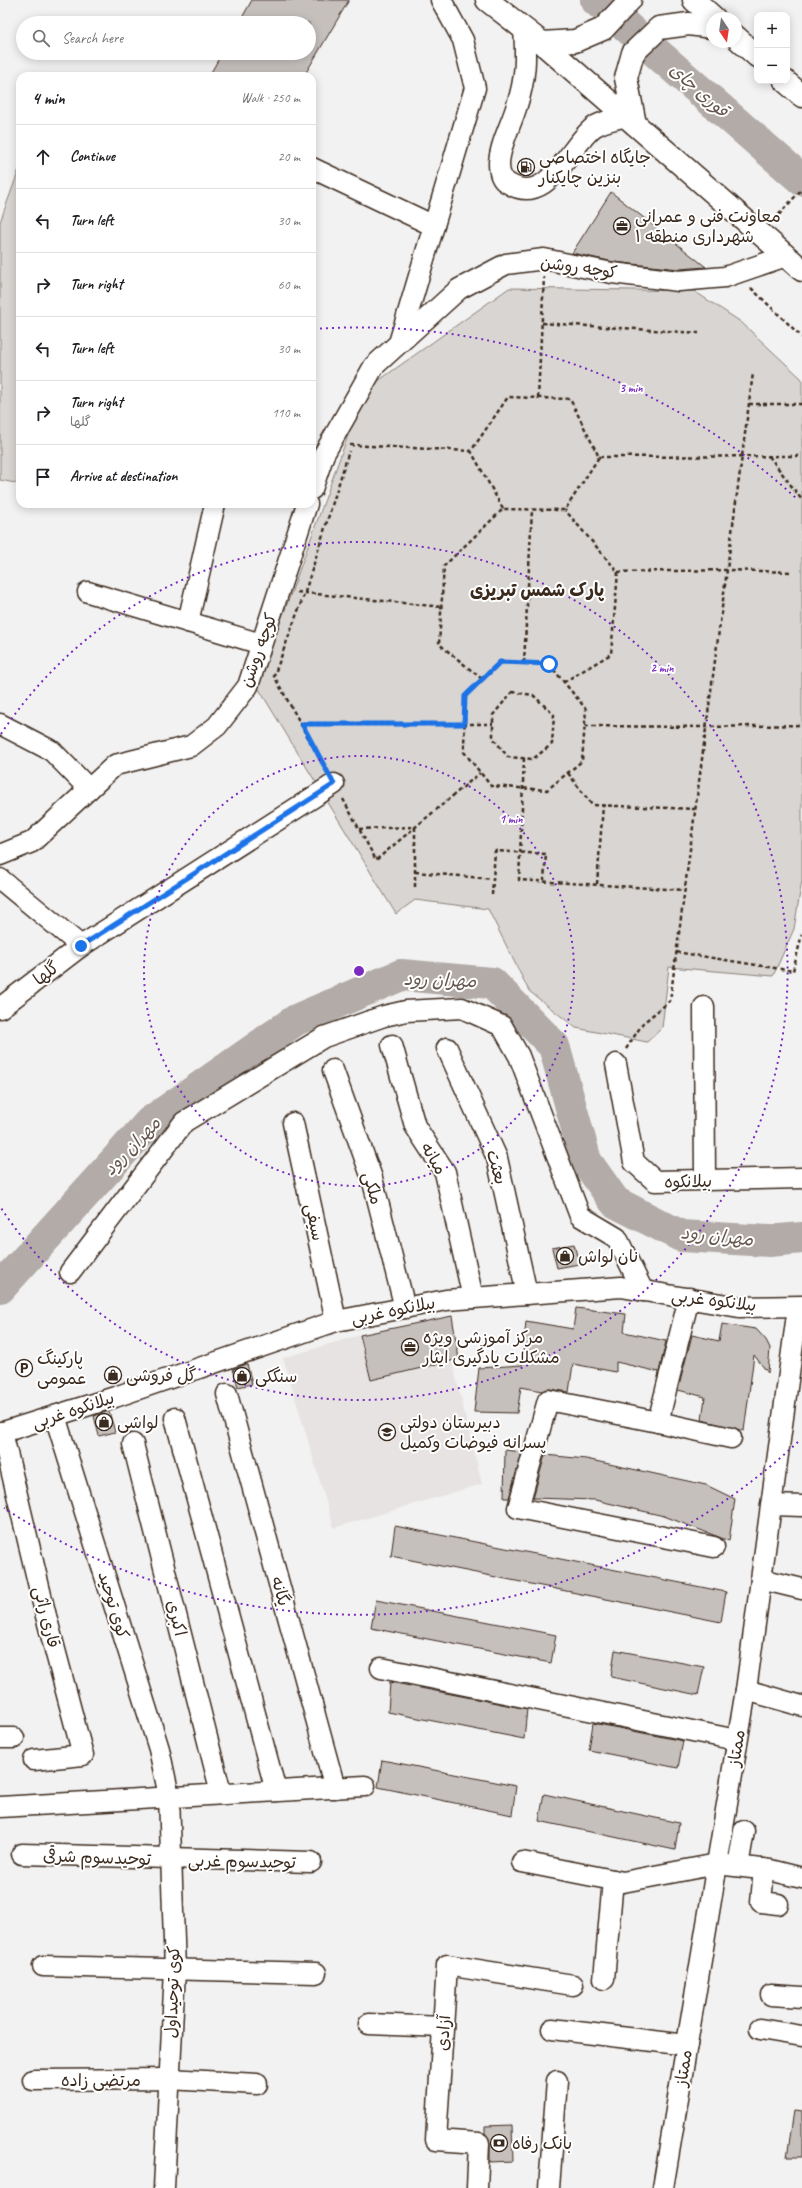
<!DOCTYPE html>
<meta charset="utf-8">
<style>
body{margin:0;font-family:Caveat,"Playpen Sans Arabic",sans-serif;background:#f6f6f6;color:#202124}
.controls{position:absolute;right:12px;top:12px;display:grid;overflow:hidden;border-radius:8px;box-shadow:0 2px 10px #0003}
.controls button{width:36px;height:36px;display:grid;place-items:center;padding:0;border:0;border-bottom:1px solid #e0e0e0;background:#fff;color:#202124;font:20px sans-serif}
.compass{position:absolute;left:706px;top:12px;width:36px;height:36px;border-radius:50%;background:#fff;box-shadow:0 2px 10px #0003;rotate:167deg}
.stop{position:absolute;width:12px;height:12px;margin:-9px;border:3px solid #1a73e8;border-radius:50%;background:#fff}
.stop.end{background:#1a73e8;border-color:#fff;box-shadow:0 1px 4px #0008}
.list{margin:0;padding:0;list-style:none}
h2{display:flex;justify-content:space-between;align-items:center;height:52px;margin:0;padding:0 16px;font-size:17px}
h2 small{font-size:13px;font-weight:400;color:#757577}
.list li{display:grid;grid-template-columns:26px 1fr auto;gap:12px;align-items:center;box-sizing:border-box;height:64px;padding:0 16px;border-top:1px solid #e0e0e0}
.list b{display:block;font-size:15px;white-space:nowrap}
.list p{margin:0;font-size:13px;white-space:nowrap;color:#757577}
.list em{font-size:13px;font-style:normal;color:#757577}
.icon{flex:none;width:22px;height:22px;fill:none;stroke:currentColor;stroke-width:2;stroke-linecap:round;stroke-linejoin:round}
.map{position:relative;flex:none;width:802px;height:2188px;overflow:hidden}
.search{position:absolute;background:#fff;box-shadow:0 2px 10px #0003;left:16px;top:16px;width:300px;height:44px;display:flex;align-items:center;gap:10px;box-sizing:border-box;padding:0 14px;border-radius:22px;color:#757577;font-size:15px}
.panel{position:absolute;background:#fff;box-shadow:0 2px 10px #0003;left:16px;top:72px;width:300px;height:436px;border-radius:12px}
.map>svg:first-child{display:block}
</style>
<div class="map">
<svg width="802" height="2188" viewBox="0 0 802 2188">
<rect width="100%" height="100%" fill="#f3f2f2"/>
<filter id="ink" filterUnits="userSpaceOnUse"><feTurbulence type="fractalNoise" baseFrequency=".025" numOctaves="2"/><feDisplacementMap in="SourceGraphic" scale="8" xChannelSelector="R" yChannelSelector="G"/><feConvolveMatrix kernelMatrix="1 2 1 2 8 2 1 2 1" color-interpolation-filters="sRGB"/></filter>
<g filter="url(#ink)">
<polygon fill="#e6e3e2" points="360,1335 371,1380 452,1361 482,1484 334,1528 283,1358"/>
<g fill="#d8d5d2" stroke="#8a8078">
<polygon points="20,167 20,484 0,480 0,222"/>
<polygon points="509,288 694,291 741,322 802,379 802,880 794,929 773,976 669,967 662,1028 647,1042 576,1028 529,991 488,909 415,900 396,914 254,681 285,610 364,391"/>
</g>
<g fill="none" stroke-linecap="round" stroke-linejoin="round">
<g stroke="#b2aba7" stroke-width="32">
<polyline points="596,0 802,180"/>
<polyline points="0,1288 150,1122 296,1020 401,975 492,983 554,1046 586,1161 615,1202 681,1236 769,1241 802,1238"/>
</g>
</g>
<g fill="#c6c0bd" stroke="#3b2a1e">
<polygon points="252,0 349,0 304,76 209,76 222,53 309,53 309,23 239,23"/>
<polygon points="611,192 706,267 679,269 614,262 572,253"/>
<polygon points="574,1244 579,1264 557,1268 552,1248"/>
<polygon points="576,1308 626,1314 624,1332 666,1341 659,1372 616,1362 616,1372 573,1364 569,1392 550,1389 542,1391 521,1387 517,1413 474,1412 479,1368 522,1365 526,1321 573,1329"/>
<polygon points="452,1316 459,1359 371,1380 360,1335"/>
<polygon points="722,1324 756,1329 766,1340 770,1348 768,1373 754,1355 744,1431 702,1420 705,1397 678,1390 692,1335 719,1341"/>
<polygon points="247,1364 252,1384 238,1387 233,1369"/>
<polygon points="109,1411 115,1432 99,1436 94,1416"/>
<polygon points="505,1450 522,1452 509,1498 504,1498"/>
<polygon points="545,1455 586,1459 706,1485 735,1499 729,1541 664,1516 595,1500 533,1498"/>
<polygon points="395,1526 726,1592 721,1622 391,1556"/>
<polygon points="376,1600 556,1635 551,1663 371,1628"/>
<polygon points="615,1650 704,1667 698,1695 611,1677"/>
<polygon points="390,1682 527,1709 524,1739 388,1712"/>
<polygon points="593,1723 683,1741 678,1768 589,1750"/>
<polygon points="382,1760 516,1786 512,1815 378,1787"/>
<polygon points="544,1794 679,1823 675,1850 539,1821"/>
<polygon points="794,2111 802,2112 802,2157 787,2157"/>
<polygon points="512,2125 513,2161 490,2162 490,2143 485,2133 485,2126"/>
</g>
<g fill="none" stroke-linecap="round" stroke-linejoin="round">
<g stroke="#3b2a1e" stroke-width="23">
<g id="minor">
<path d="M 524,29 C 526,57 526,78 517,105 C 512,123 500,144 499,163 C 499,170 500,178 506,182 C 548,210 569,145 594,127 C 602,121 616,119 626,116"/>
<polyline points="312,168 434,226"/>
<polyline points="399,343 475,88 463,40 441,0"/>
<polyline points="312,489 324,454 374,366 459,289 506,264 544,259 612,273 679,281 725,277 786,256"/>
<polyline points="88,592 261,644"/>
<polyline points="188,622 215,504"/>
<polyline points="0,724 52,751 89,789"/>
<polyline points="0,855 32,842 115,765 191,746 217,726 248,686 307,504"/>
<polyline points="0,879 81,946"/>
<polyline points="704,1007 705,1180"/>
<polyline points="0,1008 81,946 334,784"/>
<polyline points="392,1045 415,1126 445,1172 473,1298"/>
<polyline points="447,1048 497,1158 527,1294"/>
<polyline points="616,1064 634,1162 655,1181 802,1178"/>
<polyline points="333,1070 372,1178 405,1308"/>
<polyline points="293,1123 336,1321"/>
<polyline points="70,1272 184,1122 324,1037 384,1016 406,1011 462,1008 502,1026 519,1056 580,1216 617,1238 643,1291"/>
<polyline points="689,1298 658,1422 731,1438"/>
<polyline points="227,1394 335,1788"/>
<polyline points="55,1416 159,1749 169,1796 175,1970 164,2188"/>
<polyline points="175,1418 276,1791"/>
<polyline points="658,1422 548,1400 518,1508 714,1547"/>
<polyline points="2,1432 46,1616 83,1755 34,1760"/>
<polyline points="0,1433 115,1397 336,1321 446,1300 621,1287 739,1307 802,1306"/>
<polyline points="133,1444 221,1793"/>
<polyline points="771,1505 802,1506"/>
<polyline points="761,1579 802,1589"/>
<polyline points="381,1668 737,1740"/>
<polyline points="746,1690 802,1706"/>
<polyline points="0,1738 14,1738"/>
<polyline points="0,1807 365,1786"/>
<polyline points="22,1854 311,1862"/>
<polyline points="522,1862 623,1882 717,1864 770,1870 802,1878"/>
<polyline points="738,1866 744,1831"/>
<polyline points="764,1869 761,1902 778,1904"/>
<polyline points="43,1966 316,1973"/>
<polyline points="604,1979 613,1880"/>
<polyline points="771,1995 802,1997"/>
<polyline points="369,2024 443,2027"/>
<polyline points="552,2029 687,2045"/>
<polyline points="760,2029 802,2036"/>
<polyline points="33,2080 169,2079 257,2084"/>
<polyline points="477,2188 479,2143 436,2140 447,1965 573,1985"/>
<polyline points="549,2188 557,2081"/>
<polyline points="663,2188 746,1690 798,1307"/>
</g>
</g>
<g stroke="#3b2a1e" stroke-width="25">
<g id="highway">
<polyline points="487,0 542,43 802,270"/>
<polyline points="694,0 714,18"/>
<polyline points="736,37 757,56"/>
<polyline points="542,43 575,41 603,29 630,0"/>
<polyline points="785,81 802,96"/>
<polyline points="635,124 626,78 633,53 659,28 689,24 712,27"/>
</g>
</g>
<g stroke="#3b2a1e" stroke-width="2.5" stroke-dasharray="4 3" stroke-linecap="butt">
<polyline points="774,220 802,189"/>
<polyline points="751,288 802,337"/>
<polyline points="542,323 699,333"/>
<polyline points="538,398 544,277"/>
<polyline points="749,404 802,404"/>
<polyline points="350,445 471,451"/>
<polyline points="769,456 802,500"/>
<polyline points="599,457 802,456"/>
<polyline points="618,572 727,570 791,572"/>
<polyline points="297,592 442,607"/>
<polygon points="500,662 549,664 586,709 582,761 547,790 491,786 464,752 465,696"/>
<polyline points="524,663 532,510"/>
<polyline points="482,679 439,644 444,566 503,509 565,510 599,457 570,399 508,397 471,451 503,509"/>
<polyline points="564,682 611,654 618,572 565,510"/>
<polygon points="512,692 533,695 554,715 552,744 533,759 508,757 493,738 493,715"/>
<polyline points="302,724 493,724"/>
<polyline points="585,726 706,727 802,725"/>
<polyline points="524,758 519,880 684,890"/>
<polyline points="326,769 274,676 305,592 349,451"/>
<polyline points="568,773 592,805 695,809"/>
<polyline points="343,799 376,860 480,773"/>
<polyline points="359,829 415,827 415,890"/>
<polyline points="415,872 493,879"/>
<polyline points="597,884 603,806"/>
<polyline points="492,895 495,851 546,854 544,880"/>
<polyline points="676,952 793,971 802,934"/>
<polyline points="626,1049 643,1023 670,1001 753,373"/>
</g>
<use href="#minor" stroke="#fff" stroke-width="20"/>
<use href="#highway" stroke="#fff" stroke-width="22"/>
</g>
</g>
<g fill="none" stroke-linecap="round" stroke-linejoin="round" filter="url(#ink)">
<polyline stroke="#1a73e8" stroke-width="5" points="81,946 334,784 302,724 464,724 465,696 500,662 549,664"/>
</g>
<g fill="none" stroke="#7b2cbf" stroke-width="2" stroke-dasharray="2 4">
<circle cx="359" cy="971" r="215"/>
<path d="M1 734A429 429 0 1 1 1 1208"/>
<path d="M798 1442A644 644 0 0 1 4 1508M314 329A644 644 0 0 1 798 500"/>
</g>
<defs>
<g id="fuel-ring" transform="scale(0.9)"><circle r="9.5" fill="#fff" stroke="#3b2a1e" stroke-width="1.5"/><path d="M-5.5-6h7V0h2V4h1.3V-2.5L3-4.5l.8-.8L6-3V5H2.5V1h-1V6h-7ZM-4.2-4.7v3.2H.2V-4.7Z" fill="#3b2a1e"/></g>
<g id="office-ring" transform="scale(0.9)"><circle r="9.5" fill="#fff" stroke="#3b2a1e" stroke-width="1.5"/><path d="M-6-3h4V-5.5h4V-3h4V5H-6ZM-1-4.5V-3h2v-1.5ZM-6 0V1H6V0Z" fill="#3b2a1e"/></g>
<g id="shop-ring" transform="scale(0.9)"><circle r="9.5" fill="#fff" stroke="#3b2a1e" stroke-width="1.5"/><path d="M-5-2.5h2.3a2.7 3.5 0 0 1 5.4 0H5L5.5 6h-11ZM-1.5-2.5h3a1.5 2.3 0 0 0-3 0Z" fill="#3b2a1e"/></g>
<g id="parking-ring" transform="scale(0.9)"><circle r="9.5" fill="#fff" stroke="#3b2a1e" stroke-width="1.5"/><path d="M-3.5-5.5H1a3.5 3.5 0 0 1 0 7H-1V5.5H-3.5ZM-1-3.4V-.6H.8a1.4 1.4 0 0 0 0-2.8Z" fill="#3b2a1e"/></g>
<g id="school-ring" transform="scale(0.9)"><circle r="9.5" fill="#fff" stroke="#3b2a1e" stroke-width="1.5"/><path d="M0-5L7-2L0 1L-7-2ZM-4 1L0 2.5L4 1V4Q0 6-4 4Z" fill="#3b2a1e"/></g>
<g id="bank-ring" transform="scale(0.9)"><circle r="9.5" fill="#fff" stroke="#3b2a1e" stroke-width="1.5"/><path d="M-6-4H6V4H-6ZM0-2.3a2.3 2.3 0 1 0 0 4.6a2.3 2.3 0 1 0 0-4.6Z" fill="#3b2a1e"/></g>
</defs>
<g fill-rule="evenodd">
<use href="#fuel-ring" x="526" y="167"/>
<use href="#office-ring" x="622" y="226"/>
<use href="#shop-ring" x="565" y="1256"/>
<use href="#office-ring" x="410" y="1347"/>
<use href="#parking-ring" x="24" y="1368"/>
<use href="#shop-ring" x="113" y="1375"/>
<use href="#shop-ring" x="242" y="1376"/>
<use href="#shop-ring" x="104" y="1422"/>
<use href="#school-ring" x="387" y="1432"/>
<use href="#bank-ring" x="499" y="2143"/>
</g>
<g text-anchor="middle" stroke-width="4" stroke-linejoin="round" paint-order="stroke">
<g font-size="17" fill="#3b2a1e" stroke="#fff" text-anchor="start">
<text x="539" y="163">جایگاه اختصاصی<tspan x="539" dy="20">بنزین چایکنار</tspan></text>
<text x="635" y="222">معاونت فنی و عمرانی<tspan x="635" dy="20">شهرداری منطقه ۱</tspan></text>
<text x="578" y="1262">نان لواش</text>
<text x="423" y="1343">مرکز آموزشی ویژه<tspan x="423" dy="20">مشکلات یادگیری ایثار</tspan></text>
<text x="37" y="1364">پارکینگ<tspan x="37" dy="20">عمومی</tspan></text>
<text x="126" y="1381">گل فروشی</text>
<text x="255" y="1382">سنگکی</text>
<text x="117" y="1428">لواشی</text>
<text x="400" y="1428">دبیرستان دولتی<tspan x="400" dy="20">پسرانه فیوضات وکمیل</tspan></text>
<text x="512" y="2149">بانک رفاه</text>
</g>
<g font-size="17" fill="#3b2a1e" stroke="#fff">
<text transform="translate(579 267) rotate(8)" y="6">کوچه روشن</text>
<text transform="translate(258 650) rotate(-70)" y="6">کوچه روشن</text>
<text transform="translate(46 973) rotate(-37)" y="6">گلها</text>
<text transform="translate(434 1158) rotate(60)" y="6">میانه</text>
<text transform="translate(497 1167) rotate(74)" y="6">بعثت</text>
<text transform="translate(688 1181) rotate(-1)" y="6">بیلانکوه</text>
<text transform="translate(373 1188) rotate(74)" y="6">ملکی</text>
<text transform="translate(315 1222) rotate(78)" y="6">سیفی</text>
<text transform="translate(714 1300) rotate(7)" y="6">بیلانکوه غربی</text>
<text transform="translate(393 1310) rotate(-11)" y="6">بیلانکوه غربی</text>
<text transform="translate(73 1410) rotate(-18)" y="6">بیلانکوه غربی</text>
<text transform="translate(281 1591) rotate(75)" y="6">یگانه</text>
<text transform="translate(114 1605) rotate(73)" y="6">کوی توحید</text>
<text transform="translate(47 1617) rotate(76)" y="6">قاری راثی</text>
<text transform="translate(177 1618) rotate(76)" y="6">اکبری</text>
<text transform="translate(736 1748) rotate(-81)" y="6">ممتاز</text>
<text transform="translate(97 1857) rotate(2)" y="6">توحیدسوم شرقی</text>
<text transform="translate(242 1861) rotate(1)" y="6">توحیدسوم غربی</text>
<text transform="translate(172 1992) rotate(-88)" y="6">کوی توحیداول</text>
<text transform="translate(443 2033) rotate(-86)" y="6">آزادی</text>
<text transform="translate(683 2068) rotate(-81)" y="6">ممتاز</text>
<text x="101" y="2086">مرتضی زاده</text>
</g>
<g font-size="18" font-style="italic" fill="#65574e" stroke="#fff">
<text transform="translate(699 90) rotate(41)" y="6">قوری چای</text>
<text transform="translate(440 980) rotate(2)" y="6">مهران رود</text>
<text transform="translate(132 1146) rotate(-46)" y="6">مهران رود</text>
<text transform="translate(717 1236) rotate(6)" y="6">مهران رود</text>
</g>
<g font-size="18" font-weight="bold" fill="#3b2a1e" stroke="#fff">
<text x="537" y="596">پارک شمس تبریزی</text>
</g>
</g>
<circle cx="359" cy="971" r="6" fill="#7b2cbf" stroke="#fff" stroke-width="2"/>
<g font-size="12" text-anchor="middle" font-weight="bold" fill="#7b2cbf" stroke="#fff" stroke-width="4" stroke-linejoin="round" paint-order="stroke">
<text x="631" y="392">3 min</text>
<text x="662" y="672">2 min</text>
<text x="511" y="823">1 min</text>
</g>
</svg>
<div class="controls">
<button>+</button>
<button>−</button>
</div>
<svg class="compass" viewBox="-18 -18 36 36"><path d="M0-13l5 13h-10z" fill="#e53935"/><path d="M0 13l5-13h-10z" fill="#757577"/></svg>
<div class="stop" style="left:549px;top:664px"></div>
<div class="stop end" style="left:81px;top:946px"></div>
<div class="search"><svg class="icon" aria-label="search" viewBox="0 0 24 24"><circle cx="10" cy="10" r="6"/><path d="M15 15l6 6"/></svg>Search here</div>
<section class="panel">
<h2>4 min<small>Walk · 250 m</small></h2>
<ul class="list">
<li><svg class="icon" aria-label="ahead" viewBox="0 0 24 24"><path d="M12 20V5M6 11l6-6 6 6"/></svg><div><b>Continue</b></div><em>20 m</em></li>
<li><svg class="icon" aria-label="left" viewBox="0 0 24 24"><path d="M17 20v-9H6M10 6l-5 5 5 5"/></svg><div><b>Turn left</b></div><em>30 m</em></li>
<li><svg class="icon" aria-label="right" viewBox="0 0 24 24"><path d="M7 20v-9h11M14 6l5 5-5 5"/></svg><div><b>Turn right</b></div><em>60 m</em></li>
<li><svg class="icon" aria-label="left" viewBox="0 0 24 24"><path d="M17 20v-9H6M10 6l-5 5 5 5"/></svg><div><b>Turn left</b></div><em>30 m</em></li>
<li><svg class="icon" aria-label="right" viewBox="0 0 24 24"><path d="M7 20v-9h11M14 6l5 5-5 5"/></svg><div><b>Turn right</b><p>گلها</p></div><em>110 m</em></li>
<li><svg class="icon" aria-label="arrive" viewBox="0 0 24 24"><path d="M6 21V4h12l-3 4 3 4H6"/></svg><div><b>Arrive at destination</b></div></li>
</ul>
</section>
</div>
